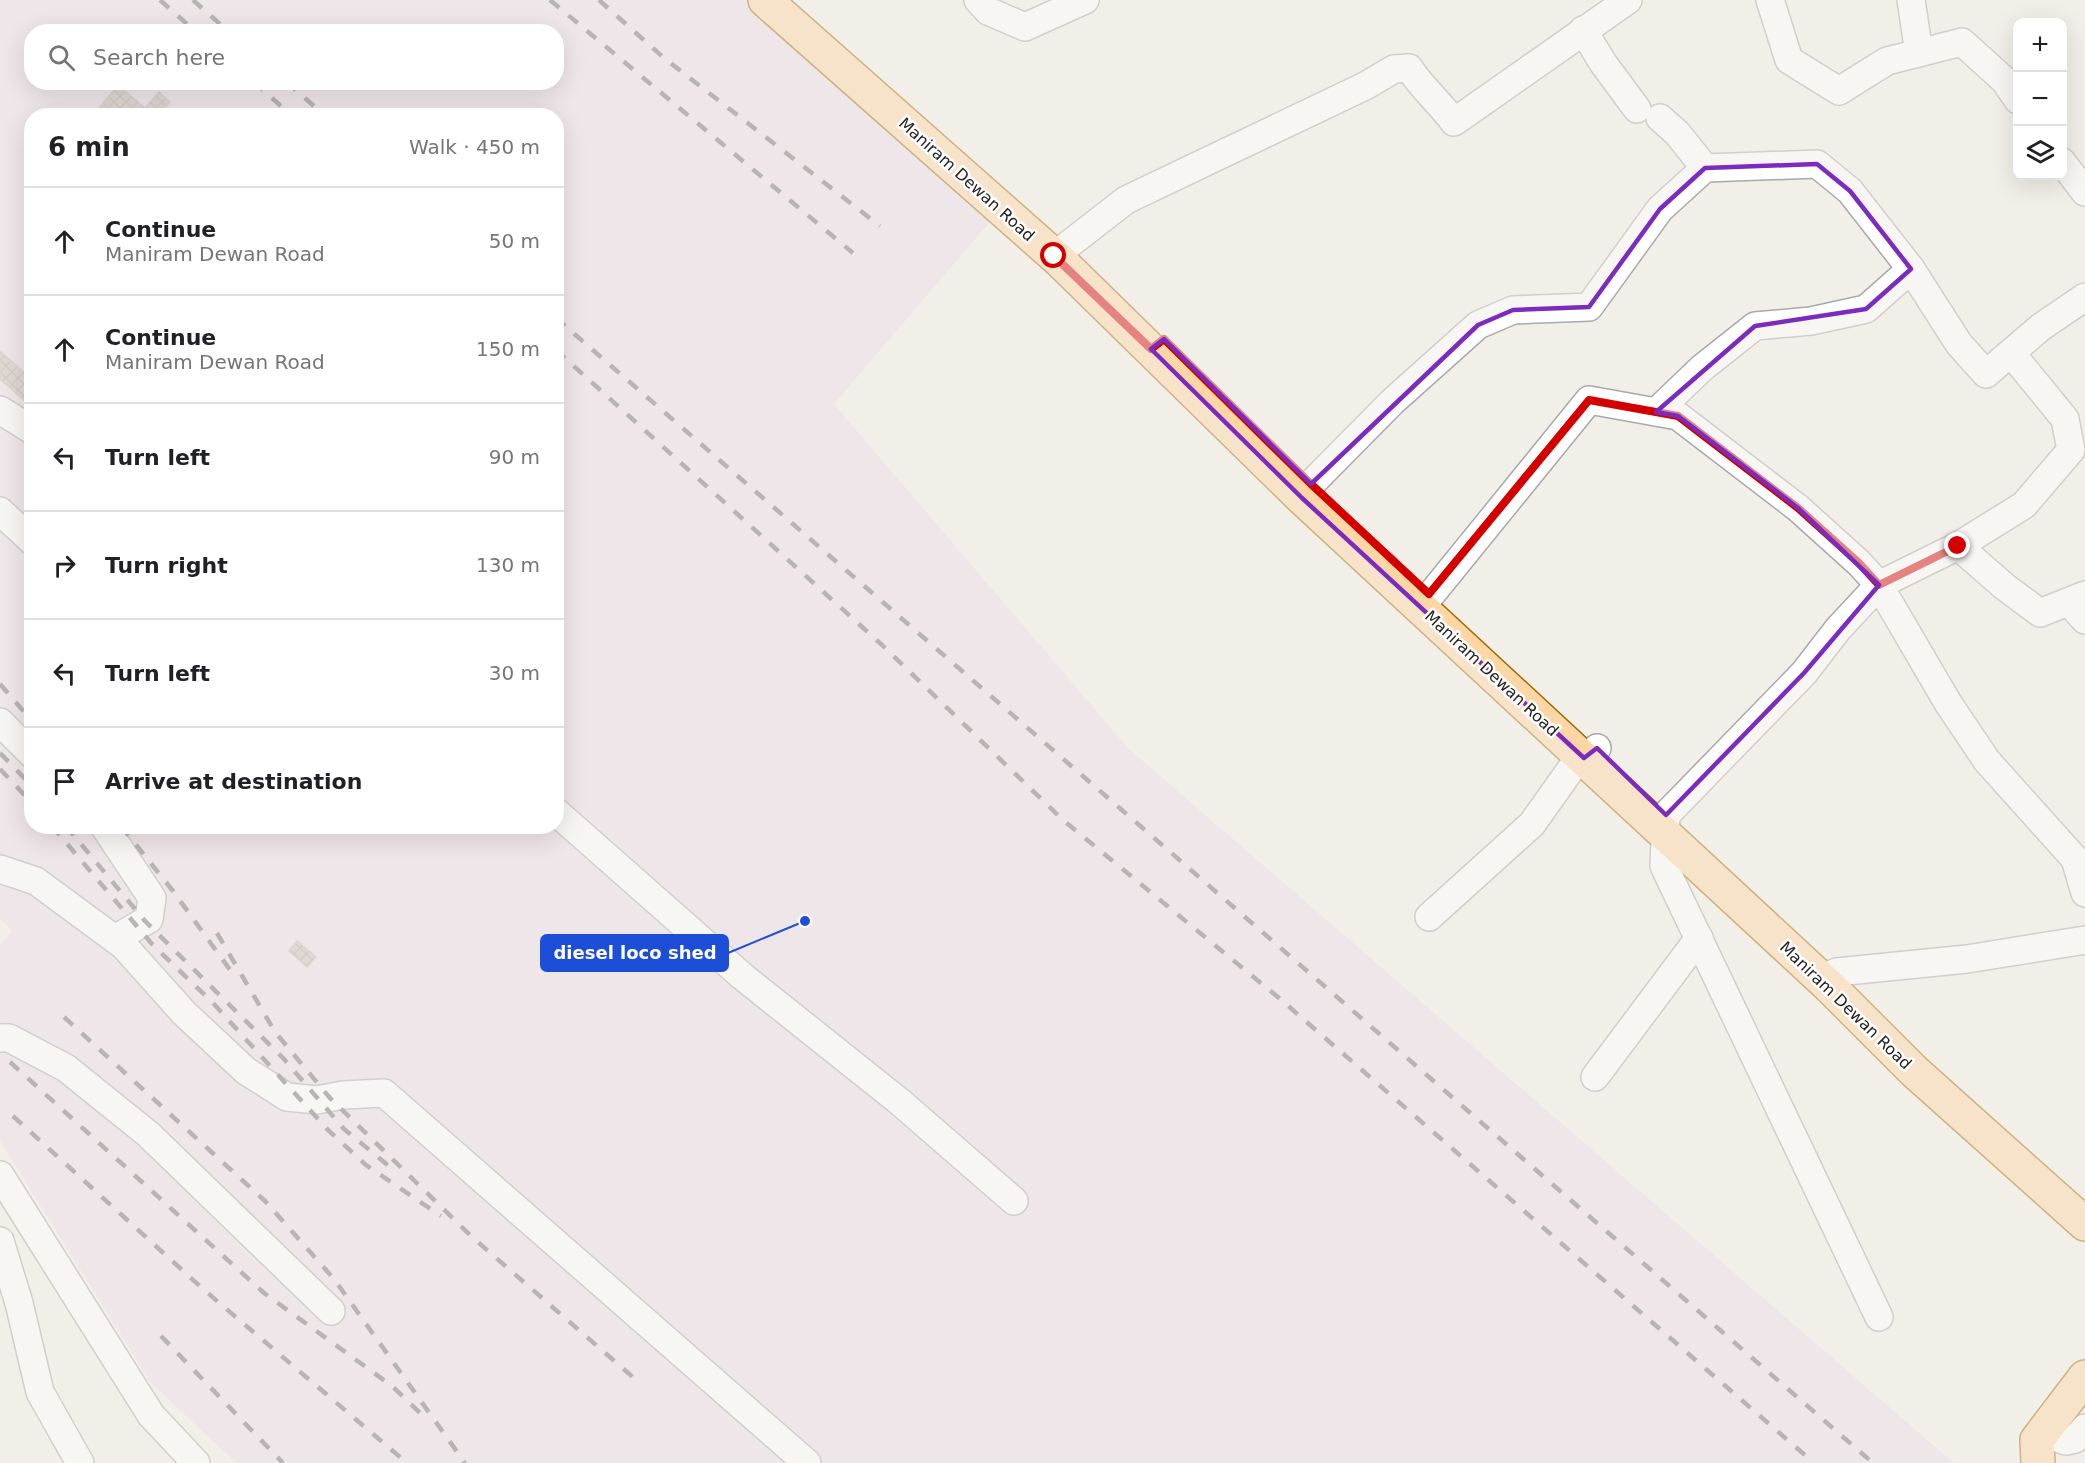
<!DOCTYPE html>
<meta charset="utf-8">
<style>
body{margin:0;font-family:"DejaVu Sans",sans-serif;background:#f6f6f6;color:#202124}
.controls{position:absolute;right:18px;top:18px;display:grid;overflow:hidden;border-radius:12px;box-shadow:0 6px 24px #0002}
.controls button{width:54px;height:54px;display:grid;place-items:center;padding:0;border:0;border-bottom:2px solid #e0e0e0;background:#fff;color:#202124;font:30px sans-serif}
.stop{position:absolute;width:18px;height:18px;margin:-14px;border:4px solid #d40000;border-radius:50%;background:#fff}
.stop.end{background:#d40000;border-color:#fff;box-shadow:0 2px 6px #0008}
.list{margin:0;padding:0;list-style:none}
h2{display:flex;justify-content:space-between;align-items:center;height:78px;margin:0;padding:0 24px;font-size:26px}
h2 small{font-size:20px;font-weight:400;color:#757577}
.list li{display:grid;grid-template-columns:39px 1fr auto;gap:18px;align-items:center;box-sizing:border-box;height:108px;padding:0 24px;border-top:2px solid #e0e0e0}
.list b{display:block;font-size:22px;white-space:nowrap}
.list p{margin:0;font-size:20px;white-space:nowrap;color:#757577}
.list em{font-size:20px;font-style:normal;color:#757577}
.icon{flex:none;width:33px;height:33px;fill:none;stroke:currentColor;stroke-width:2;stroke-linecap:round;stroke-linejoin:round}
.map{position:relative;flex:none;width:2085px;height:1463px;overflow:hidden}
.search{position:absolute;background:#fff;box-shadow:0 6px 24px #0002;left:24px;top:24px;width:540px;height:66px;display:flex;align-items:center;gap:15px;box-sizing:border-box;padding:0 21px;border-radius:24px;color:#757577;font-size:22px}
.panel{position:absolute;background:#fff;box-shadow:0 6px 24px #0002;left:24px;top:108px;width:540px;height:726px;border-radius:24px}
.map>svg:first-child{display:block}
</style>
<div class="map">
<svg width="2085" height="1463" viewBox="0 0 2085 1463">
<defs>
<pattern id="building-cross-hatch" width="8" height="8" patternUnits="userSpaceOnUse" patternTransform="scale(1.5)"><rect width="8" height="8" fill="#c7bfb8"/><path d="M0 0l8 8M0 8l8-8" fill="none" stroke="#aba49e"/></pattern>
</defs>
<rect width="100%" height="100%" fill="#f2efe9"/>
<path fill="#ebdbe8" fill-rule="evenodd" d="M 0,0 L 752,0 L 1001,209 L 834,404 L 1128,748 L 1954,1463 L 236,1463 L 151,1383 L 0,1141 L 0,946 L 12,930 L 0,919 ZM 32,32 L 556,32 L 556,82 L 32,82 ZM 32,116 L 556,116 L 556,826 L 32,826 Z"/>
<g fill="url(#building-cross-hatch)" stroke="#c4b6ab" stroke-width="1.5">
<polygon points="118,85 145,108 159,92 170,102 158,116 110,116 100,107"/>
<polygon points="0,351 32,379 32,407 0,379"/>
<polygon points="297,941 316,957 307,967 289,951"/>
</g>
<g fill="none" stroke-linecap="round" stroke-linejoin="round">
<g stroke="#a9a9a9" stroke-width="30">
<g id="minor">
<polyline points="978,0 988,11 1025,27 1085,0"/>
<polyline points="1770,0 1789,60 1839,91 1887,61 1962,42 2004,80 2018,100"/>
<polyline points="1911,0 1919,53"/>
<polyline points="1583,30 1603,63 1637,109"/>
<polyline points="1660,118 1677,133 1705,168"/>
<polyline points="2062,162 2085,192"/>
<path d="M 1054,256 L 1126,200 L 1365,86 L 1394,69 L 1409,68 C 1422,88 1440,103 1454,122 L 1628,0"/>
<polyline points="0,410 32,430"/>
<polyline points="1656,412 1702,368 1755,326 1811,321 1866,309 1911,269"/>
<polyline points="1311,484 1392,402 1478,325 1513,310 1589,307 1660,209 1705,168 1817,164 1850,191 1911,269 1959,344 1986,374 2041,327 2085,297"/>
<polyline points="0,511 32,541"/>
<polyline points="1958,546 2005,587 2040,613 2085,595"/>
<polyline points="2069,602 2085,620"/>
<polyline points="1421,607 1589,400 1678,416 1798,508 1859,563 1879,585 1948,703 1987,761 2075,859 2085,893"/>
<polyline points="0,722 32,754"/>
<polyline points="556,812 742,976 900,1102 1014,1201"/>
<polyline points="104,826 152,898 149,919 115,939"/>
<polyline points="0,869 36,881 124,946 184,1013 246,1071 287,1097 317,1100 343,1095 384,1093 807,1463"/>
<polyline points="1429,917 1532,824 1571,769 1597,748"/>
<polyline points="1821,978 1837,972 1967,959 2085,940"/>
<polyline points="0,1038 9,1038 66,1068 148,1134 331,1311"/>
<polyline points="1595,1077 1699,938"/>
<polyline points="0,1175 151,1415 196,1463"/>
<polyline points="0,1241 19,1303 40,1392 80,1463"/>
<polyline points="1879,1317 1664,866 1666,815 1804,673 1838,629 1879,585 1958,546 2024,505 2071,450 2065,419 2011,353"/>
<polyline points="2042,1433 2066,1441 2075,1439 2085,1428"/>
</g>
</g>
<g stroke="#a06b00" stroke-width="36">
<g id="major">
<polyline points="765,0 1059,260 1302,498 1829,986 1914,1071 2085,1224"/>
<polyline points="2038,1463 2037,1440 2085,1377"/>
</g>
</g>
<use href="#minor" stroke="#fff" stroke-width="27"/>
<use href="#major" stroke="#fcd6a4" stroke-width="33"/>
<g stroke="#707070" stroke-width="4.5" stroke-dasharray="12 12" stroke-linecap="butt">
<polyline points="160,0 196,32"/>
<polyline points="193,0 229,32"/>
<polyline points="550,0 853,253"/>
<polyline points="599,0 664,58 880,226"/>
<polyline points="254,82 292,116"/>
<polyline points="287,82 325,116"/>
<polyline points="556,318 1873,1463"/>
<polyline points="556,350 881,644 1063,820 1279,998 1814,1463"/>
<polyline points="0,684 32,721"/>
<polyline points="0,753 32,786"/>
<polyline points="0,769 32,803"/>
<polyline points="52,826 152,944 213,1003 328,1130 366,1165 441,1216"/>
<polyline points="66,826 145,921 283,1058 344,1129 390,1167"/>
<polyline points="121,826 173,891 233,974"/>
<polyline points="217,933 275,1032 330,1098 471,1236 635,1379"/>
<polyline points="64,1017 265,1201 334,1279 465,1463"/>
<polyline points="10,1062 264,1293 392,1386 422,1415"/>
<polyline points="13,1116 203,1289 407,1463"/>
<polyline points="161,1336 283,1463"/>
</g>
</g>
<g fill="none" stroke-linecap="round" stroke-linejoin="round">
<polyline stroke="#d40000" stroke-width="8" points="1054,256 1151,349 1164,339 1311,484 1429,594 1589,400 1678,416 1798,508 1859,563 1879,585 1958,546"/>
</g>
<path d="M0 0H2085V1463H0ZM 1817,164 L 1850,191 L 1911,269 L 1866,309 L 1755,326 L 1656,412 L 1678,416 L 1798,508 L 1879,585 L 1804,673 L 1666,815 L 1597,748 L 1584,758 L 1302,498 L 1151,349 L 1164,339 L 1311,484 L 1478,325 L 1513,310 L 1589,307 L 1660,209 L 1705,168 Z" fill="#f2efe9" fill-opacity=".55" fill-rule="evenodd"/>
<path fill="none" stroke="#7b2cbf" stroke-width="4.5" stroke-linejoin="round" d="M 1817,164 L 1850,191 L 1911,269 L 1866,309 L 1755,326 L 1656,412 L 1678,416 L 1798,508 L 1879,585 L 1804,673 L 1666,815 L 1597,748 L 1584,758 L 1302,498 L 1151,349 L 1164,339 L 1311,484 L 1478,325 L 1513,310 L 1589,307 L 1660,209 L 1705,168 Z"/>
<g text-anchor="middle" stroke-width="5" stroke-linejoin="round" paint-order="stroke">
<g font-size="16" fill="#222" stroke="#fff">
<text transform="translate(967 179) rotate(42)" y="6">Maniram Dewan Road</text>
<text transform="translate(1492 673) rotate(43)" y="6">Maniram Dewan Road</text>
<text transform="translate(1846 1005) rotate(44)" y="6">Maniram Dewan Road</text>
</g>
</g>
<path fill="none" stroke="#1d4ed8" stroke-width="2" d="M805 921L728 953"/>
<circle fill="#1d4ed8" stroke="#fff" stroke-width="2" cx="805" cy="921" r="6"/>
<rect fill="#1d4ed8" stroke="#1d4ed8" stroke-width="2" x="541" y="935" width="187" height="36" rx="6"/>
<g font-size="18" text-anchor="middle" font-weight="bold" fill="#fff">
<text x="635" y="959">diesel loco shed</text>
</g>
</svg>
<div class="controls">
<button>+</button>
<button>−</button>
<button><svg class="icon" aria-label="layers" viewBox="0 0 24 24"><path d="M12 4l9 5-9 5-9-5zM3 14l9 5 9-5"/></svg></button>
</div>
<div class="stop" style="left:1054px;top:256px"></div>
<div class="stop end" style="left:1958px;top:546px"></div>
<div class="search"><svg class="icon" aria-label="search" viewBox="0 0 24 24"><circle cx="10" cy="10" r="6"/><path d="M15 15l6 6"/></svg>Search here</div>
<section class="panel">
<h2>6 min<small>Walk · 450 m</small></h2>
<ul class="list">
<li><svg class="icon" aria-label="ahead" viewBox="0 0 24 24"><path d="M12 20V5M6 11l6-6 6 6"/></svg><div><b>Continue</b><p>Maniram Dewan Road</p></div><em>50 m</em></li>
<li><svg class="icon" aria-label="ahead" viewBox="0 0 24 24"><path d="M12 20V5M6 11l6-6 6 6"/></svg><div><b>Continue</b><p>Maniram Dewan Road</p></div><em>150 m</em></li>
<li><svg class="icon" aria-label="left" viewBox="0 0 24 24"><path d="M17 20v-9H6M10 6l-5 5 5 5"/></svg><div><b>Turn left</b></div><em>90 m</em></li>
<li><svg class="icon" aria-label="right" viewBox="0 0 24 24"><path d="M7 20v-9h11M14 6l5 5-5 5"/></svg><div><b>Turn right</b></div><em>130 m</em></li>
<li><svg class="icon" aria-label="left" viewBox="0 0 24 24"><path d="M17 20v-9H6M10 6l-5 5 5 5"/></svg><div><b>Turn left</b></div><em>30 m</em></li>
<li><svg class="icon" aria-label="arrive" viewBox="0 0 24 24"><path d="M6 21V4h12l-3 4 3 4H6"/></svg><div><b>Arrive at destination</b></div></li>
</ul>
</section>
</div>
